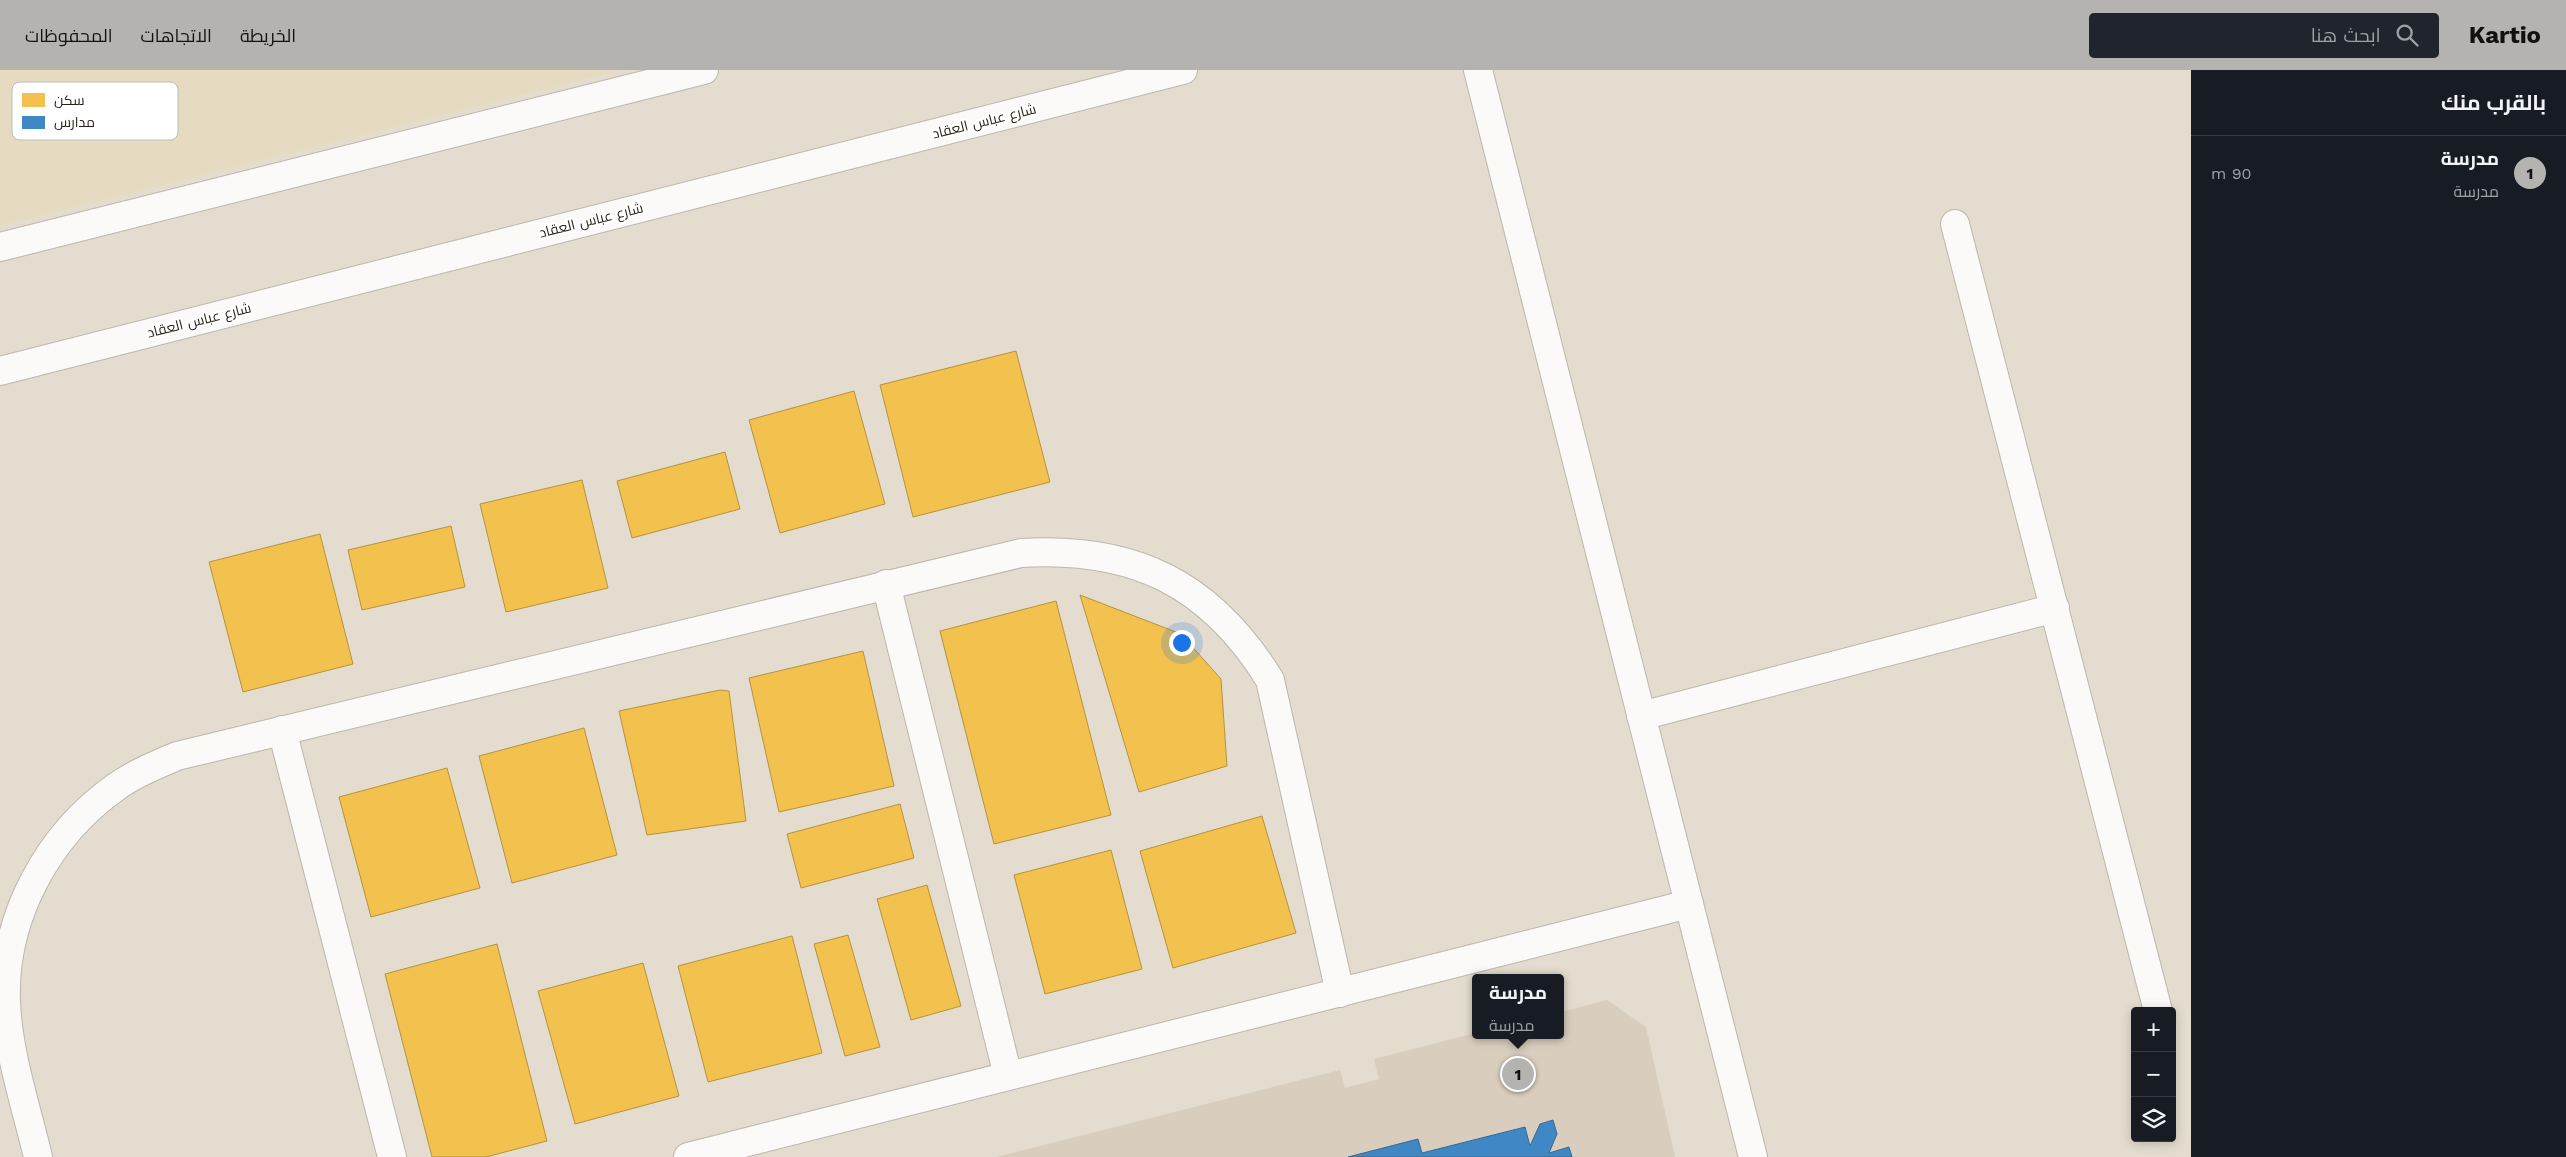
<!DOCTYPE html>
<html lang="ar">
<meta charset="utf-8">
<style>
body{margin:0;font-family:"Work Sans",Cairo,sans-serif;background:#20242c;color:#f1f3f6;direction:rtl}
.controls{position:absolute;right:15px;bottom:15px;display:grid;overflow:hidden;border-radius:5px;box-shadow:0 2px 12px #0003}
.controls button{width:45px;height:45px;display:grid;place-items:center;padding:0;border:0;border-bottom:1px solid #363941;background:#171b24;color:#f1f3f6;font:25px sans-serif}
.you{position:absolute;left:1181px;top:572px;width:18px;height:18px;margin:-12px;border:4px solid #fff;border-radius:50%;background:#1a73e8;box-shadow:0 0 0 8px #1a73e833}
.badge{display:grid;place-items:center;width:32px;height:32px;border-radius:50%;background:#b4b3af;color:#111;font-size:16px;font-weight:700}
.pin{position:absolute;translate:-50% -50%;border:2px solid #fff;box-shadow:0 1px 5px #0006}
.popup{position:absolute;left:1472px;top:904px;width:92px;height:65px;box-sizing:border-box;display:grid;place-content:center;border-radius:5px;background:#171b24;filter:drop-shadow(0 1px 4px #0005);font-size:16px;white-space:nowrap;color:#9ea1a6}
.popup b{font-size:19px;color:#f1f3f6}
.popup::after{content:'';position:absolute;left:50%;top:100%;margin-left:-10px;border:10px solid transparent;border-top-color:#171b24}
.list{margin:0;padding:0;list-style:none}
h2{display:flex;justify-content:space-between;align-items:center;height:65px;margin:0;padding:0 20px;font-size:21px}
h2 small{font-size:16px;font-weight:400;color:#9ea1a6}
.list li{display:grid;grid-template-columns:32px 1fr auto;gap:15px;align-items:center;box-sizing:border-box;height:75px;padding:0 20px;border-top:1px solid #363941}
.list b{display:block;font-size:19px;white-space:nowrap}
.list p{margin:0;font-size:16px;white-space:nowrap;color:#9ea1a6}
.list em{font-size:16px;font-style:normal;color:#9ea1a6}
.icon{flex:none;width:28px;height:28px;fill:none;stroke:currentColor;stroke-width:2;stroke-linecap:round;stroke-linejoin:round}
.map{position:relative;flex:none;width:2191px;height:1087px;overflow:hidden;direction:ltr}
header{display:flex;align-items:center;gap:30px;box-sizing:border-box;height:70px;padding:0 25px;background:#b4b3af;color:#111}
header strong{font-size:24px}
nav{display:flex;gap:28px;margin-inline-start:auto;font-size:18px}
.search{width:350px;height:45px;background:#20242c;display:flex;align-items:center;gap:12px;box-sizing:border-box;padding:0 18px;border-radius:5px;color:#9ea1a6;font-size:19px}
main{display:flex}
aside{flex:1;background:#171b24}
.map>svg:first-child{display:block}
</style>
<header>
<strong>Kartio</strong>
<div class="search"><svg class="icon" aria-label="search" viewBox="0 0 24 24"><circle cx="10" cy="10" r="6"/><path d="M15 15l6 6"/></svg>ابحث هنا</div>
<nav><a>الخريطة</a><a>الاتجاهات</a><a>المحفوظات</a></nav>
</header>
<main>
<aside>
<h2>بالقرب منك<small></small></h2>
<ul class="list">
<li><span class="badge">1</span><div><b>مدرسة</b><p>مدرسة</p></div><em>90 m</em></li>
</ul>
</aside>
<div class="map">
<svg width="2191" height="1087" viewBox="0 0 2191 1087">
<rect width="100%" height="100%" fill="#e4ddcf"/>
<polygon fill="#e6dac1" points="0,0 621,0 0,156"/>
<polygon fill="#d9cebe" points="1607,930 1646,957 1675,1087 996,1087 1340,1000 1345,1018 1379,1009 1374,989 1475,963 1476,965 1560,965 1561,942"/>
<g fill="#f2c14e" stroke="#b5923e">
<polygon points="1016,281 1050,412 913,447 880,315"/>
<polygon points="854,321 885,434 780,463 749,350"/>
<polygon points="725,382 740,439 632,468 617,411"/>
<polygon points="582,410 608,518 506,542 480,434"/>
<polygon points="451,456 465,517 362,540 348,480"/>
<polygon points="320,464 353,594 243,622 209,492"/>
<polygon points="1080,525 1181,564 1221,609 1227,696 1139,722"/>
<polygon points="1056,531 1111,745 994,774 940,561"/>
<polygon points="863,581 894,716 779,742 749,608"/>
<polygon points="720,620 729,621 746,751 647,765 619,641"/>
<polygon points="584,658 617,785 512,813 479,686"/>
<polygon points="447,698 480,818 371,847 339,727"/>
<polygon points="900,734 914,788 801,818 787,764"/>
<polygon points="1262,746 1296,863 1173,898 1140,781"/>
<polygon points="1111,780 1142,899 1045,924 1014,805"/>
<polygon points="927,815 961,936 911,950 877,829"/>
<polygon points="848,865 880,977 845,986 814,874"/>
<polygon points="792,866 822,983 708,1012 678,896"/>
<polygon points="497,874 547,1071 486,1087 432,1087 385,904"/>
<polygon points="643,893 679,1026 575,1054 538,921"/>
</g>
<polygon fill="#3f88c5" stroke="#386a91" points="1553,1050 1557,1064 1549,1083 1569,1077 1572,1087 1348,1087 1418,1069 1422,1083 1525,1057 1530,1076 1540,1054"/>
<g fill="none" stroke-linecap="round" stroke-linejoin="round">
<g stroke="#bcb6ac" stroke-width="30">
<g id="minor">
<polyline points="1478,0 1753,1087"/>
<polyline points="1955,154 2158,941"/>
<polyline points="0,177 704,0"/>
<polyline points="0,301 1183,0"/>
<polyline points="886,514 1008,1006"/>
<polyline points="1641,646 2055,538"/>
<polyline points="282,660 392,1087"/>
<path d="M 38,1087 C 26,1036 8,984 6,931 C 3,847 48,765 116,717 C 134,704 156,695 177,686 L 1021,483 C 1134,476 1211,514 1270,610 L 1340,923"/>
<polyline points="688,1087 1689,834"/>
</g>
</g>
<use href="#minor" stroke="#fbfaf8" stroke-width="28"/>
</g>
<g text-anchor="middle" stroke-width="5" stroke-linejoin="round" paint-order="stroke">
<g font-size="14" fill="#282319" stroke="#fff">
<text transform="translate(984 51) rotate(-14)" y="5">شارع عباس العقاد</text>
<text transform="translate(591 150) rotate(-14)" y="5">شارع عباس العقاد</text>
<text transform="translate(199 250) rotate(-14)" y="5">شارع عباس العقاد</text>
</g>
</g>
<rect x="12" y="12" width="166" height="58" rx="8" fill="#fff" stroke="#bebdba" stroke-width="1"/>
<rect x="22" y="23" width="23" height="14" fill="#f2c14e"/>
<rect x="22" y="46" width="23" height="13" fill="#3f88c5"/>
<g font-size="14" fill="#282319">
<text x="54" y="35">سكن</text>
<text x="54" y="57">مدارس</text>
</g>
</svg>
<div class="controls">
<button>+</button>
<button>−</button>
<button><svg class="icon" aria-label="layers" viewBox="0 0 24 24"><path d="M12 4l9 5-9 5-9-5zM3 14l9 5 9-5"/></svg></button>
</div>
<div class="you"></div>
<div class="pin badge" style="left:1518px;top:1004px">1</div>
<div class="popup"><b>مدرسة</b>مدرسة</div>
</div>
</main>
